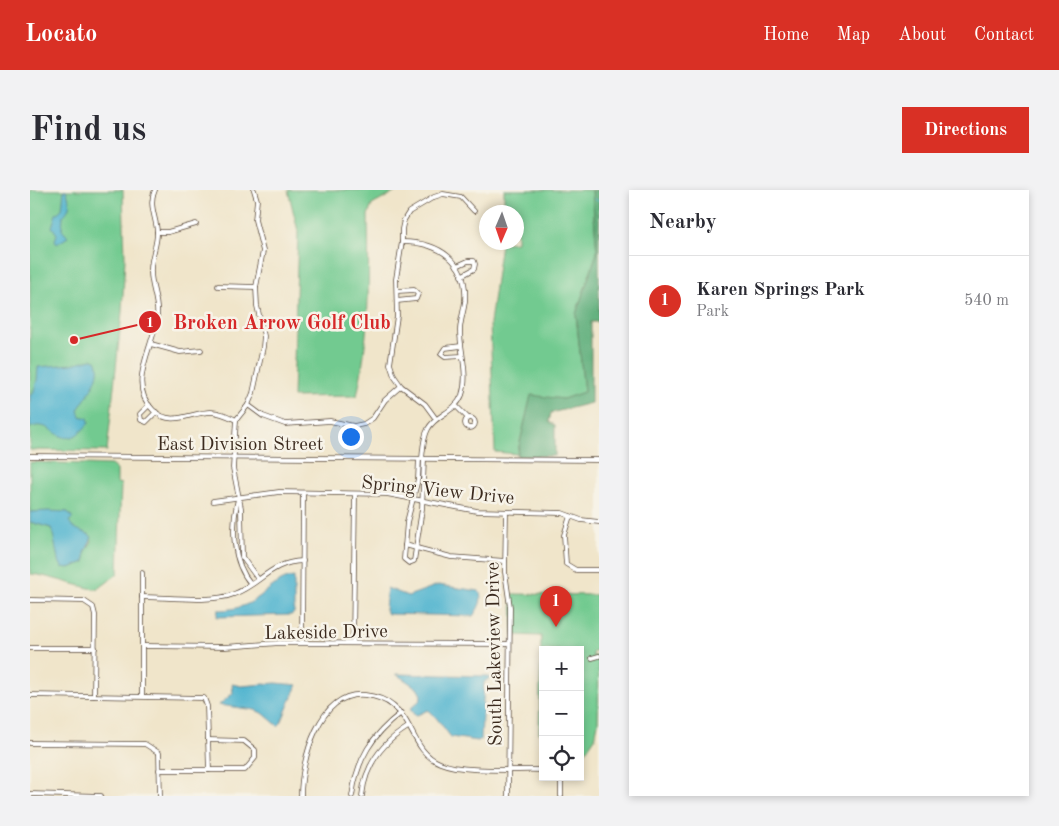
<!DOCTYPE html>
<meta charset="utf-8">
<style>
body{margin:0;font-family:"Old Standard TT",serif;background:#f2f2f3;color:#2b2b33}
.controls{position:absolute;right:15px;bottom:15px;display:grid;overflow:hidden;border-radius:0px;box-shadow:0 2px 8px #0003}
.controls button{width:45px;height:45px;display:grid;place-items:center;padding:0;border:0;border-bottom:1px solid #e1e1e2;background:#fff;color:#2b2b33;font:25px sans-serif}
.compass{position:absolute;left:449px;top:15px;width:45px;height:45px;border-radius:50%;background:#fff;box-shadow:0 2px 8px #0003;rotate:182deg}
.you{position:absolute;left:320px;top:246px;width:18px;height:18px;margin:-12px;border:4px solid #fff;border-radius:50%;background:#1a73e8;box-shadow:0 0 0 8px #1a73e833}
.badge{display:grid;place-items:center;width:32px;height:32px;border-radius:50%;background:#d93025;color:#fff;font-size:16px;font-weight:700}
.pin{position:absolute;translate:-50% -41px;filter:drop-shadow(0 1px 2px #0008)}
.pin::after{content:'';position:absolute;top:26px;width:18px;height:15px;background:inherit;clip-path:polygon(0 0,100% 0,50% 100%)}
.list{margin:0;padding:0;list-style:none}
h2{display:flex;justify-content:space-between;align-items:center;height:65px;margin:0;padding:0 20px;font-size:21px}
h2 small{font-size:16px;font-weight:400;color:#7c7c81}
.list li{display:grid;grid-template-columns:32px 1fr auto;gap:15px;align-items:center;box-sizing:border-box;height:90px;padding:0 20px;border-top:1px solid #e1e1e2}
.list b{display:block;font-size:19px;white-space:nowrap}
.list p{margin:0;font-size:16px;white-space:nowrap;color:#7c7c81}
.list em{font-size:16px;font-style:normal;color:#7c7c81}
.icon{flex:none;width:28px;height:28px;fill:none;stroke:currentColor;stroke-width:2;stroke-linecap:round;stroke-linejoin:round}
.map{position:relative;flex:none;width:569px;height:606px;overflow:hidden;border-radius:0px}
header{display:flex;align-items:center;gap:30px;box-sizing:border-box;height:70px;padding:0 25px;background:#d93025;color:#fff}
header strong{font-size:24px}
nav{display:flex;gap:28px;margin-inline-start:auto;font-size:18px}
.intro{display:flex;align-items:center;justify-content:space-between;box-sizing:border-box;height:120px;padding:0 30px}
h1{margin:0;font-size:35px}
.button{padding:12px 22px;border-radius:0px;background:#d93025;color:#fff;font-size:18px;font-weight:700}
main{display:flex;gap:30px;padding:0 30px}
aside{flex:1;background:#fff;border-radius:0px;box-shadow:0 2px 8px #0003}
.map>svg:first-child{display:block}
</style>
<header>
<strong>Locato</strong>
<nav><a>Home</a><a>Map</a><a>About</a><a>Contact</a></nav>
</header>
<div class="intro"><h1>Find us</h1><a class="button">Directions</a></div>
<main>
<div class="map">
<svg width="569" height="606" viewBox="0 0 569 606">
<rect width="100%" height="100%" fill="#f7f3e8"/>
<filter id="ink" filterUnits="userSpaceOnUse"><feTurbulence type="fractalNoise" baseFrequency=".02" numOctaves="2"/><feDisplacementMap in="SourceGraphic" scale="10" xChannelSelector="R" yChannelSelector="G"/><feConvolveMatrix kernelMatrix="1 2 1 2 8 2 1 2 1" color-interpolation-filters="sRGB"/></filter>
<filter id="wash" filterUnits="userSpaceOnUse"><feTurbulence type="fractalNoise" baseFrequency=".0096" numOctaves="4" result="noise"/><feDisplacementMap in="SourceGraphic" scale="20" xChannelSelector="R" yChannelSelector="G"/><feGaussianBlur stdDeviation="1.12" result="paint"/><feColorMatrix in="noise" values="0 0 0 0 0 0 0 0 0 0 0 0 0 0 0 0 0 1.4 0 .05"/><feComposite in="paint" operator="in"/></filter>
<g filter="url(#wash)">
<rect width="100%" height="100%" fill="#f0e5ca"/>
<g fill="#72ca90" stroke="#567a57">
<polygon points="0,0 93,0 95,68 92,122 77,261 0,260"/>
<path d="M 258,0 L 369,0 L 342,15 L 338,25 C 339,87 340,146 327,206 L 263,207 L 268,41 Z"/>
<polygon points="474,0 562,0 567,63 546,124 554,202 533,209 501,206 487,264 465,262 460,133 471,53 487,52 487,22 474,22"/>
<path d="M 0,272 L 81,275 L 87,280 L 87,293 L 91,294 L 88,383 C 82,388 74,396 66,399 C 60,400 13,384 0,384 L 0,332 L 21,338 L 26,353 L 28,371 L 39,378 L 55,372 L 55,363 L 62,351 L 59,344 L 48,342 L 39,334 L 38,322 L 0,322 Z"/>
<polygon points="482,404 569,405 569,461 563,461 562,466 569,466 568,533 565,548 554,564 554,544 550,543 550,460 513,460 513,543 509,543 511,446 483,445"/>
</g>
<polygon fill="#5dae7a" stroke="#4c6c4c" points="562,0 569,0 569,132 561,132 561,213 521,223 519,232 525,235 525,266 487,266 501,205 533,209 554,202 546,124 567,63"/>
<g fill="#50b4cf" stroke="#466f76">
<path d="M 34,0 L 36,0 C 40,11 42,18 33,26 L 32,40 L 38,47 L 27,54 L 25,50 L 27,44 L 22,37 L 26,24 L 32,19 Z"/>
<path d="M 62,169 L 66,170 C 75,185 55,208 48,220 L 50,226 L 58,228 L 59,233 C 30,269 25,226 0,238 L 0,205 L 3,204 L 7,190 L 8,177 L 42,174 Z"/>
<path d="M 18,321 L 38,322 L 43,328 L 39,331 C 44,342 55,340 62,347 L 55,363 L 55,372 L 39,378 L 32,377 C 25,366 26,351 21,338 L 0,332 L 0,322 Z"/>
<path d="M 264,387 L 264,423 L 261,425 L 187,427 L 188,420 C 201,420 215,417 226,409 C 238,401 249,388 264,387 Z"/>
<path d="M 408,395 L 449,401 C 454,410 448,419 443,426 L 358,424 L 355,420 L 357,398 L 378,406 Z"/>
<path d="M 366,484 L 458,486 L 460,488 L 454,492 L 451,549 L 448,551 L 421,547 C 415,540 404,523 398,520 L 385,526 L 380,519 L 390,510 L 391,505 L 387,498 Z"/>
<polygon points="246,493 267,495 251,533 248,536 234,524 225,520 189,515 203,503 202,494 211,496"/>
</g>
<g fill="none" stroke-linecap="round" stroke-linejoin="round">
<polyline stroke="#50b4cf" stroke-width="1" points="564,9 569,11"/>
</g>
</g>
<g filter="url(#ink)">
<g fill="none" stroke-linecap="round" stroke-linejoin="round">
<g stroke="#564638" stroke-width="5.5">
<g id="minor">
<path d="M 125,0 C 118,14 126,27 127,41 C 128,54 120,68 121,82 C 121,97 129,111 127,127 C 124,157 96,194 123,220 C 142,238 160,222 181,222 C 190,222 198,226 206,230"/>
<polyline points="224,0 227,10 225,30 233,61 226,97 227,116 234,146 233,157 223,203 218,215 206,230 203,278 211,318 212,367 228,389"/>
<polyline points="127,42 138,42 166,34"/>
<path d="M 372,52 C 409,52 438,71 435,111 C 434,121 430,131 430,141 C 430,161 439,185 432,205 C 425,223 406,224 398,239 C 393,248 393,259 392,269"/>
<polyline points="427,76 438,71 444,71 445,74 444,79 431,86"/>
<polyline points="188,96 226,97"/>
<polyline points="367,101 384,100 388,104 386,109 367,111"/>
<polyline points="121,154 150,162 171,160"/>
<polyline points="431,156 415,158 411,164 415,167 432,166"/>
<polyline points="119,215 110,224 111,230 116,232 126,222"/>
<polyline points="218,215 233,226 255,234 300,231 324,236 334,234 343,228 355,210 371,196"/>
<polyline points="426,216 438,228"/>
<circle cx="440" cy="233" r="5"/>
<polyline points="406,229 395,214 371,196 364,186 360,174 367,126 366,89 372,52 372,39 374,30 379,22 404,7 413,4 431,7 444,21"/>
<polyline points="0,266 569,270"/>
<polyline points="389,269 388,289 377,332 374,369 379,373 384,371 392,319 394,269"/>
<path d="M 208,309 C 201,336 202,372 221,394"/>
<polyline points="183,311 249,302 357,304 447,321 532,323 551,330 569,332"/>
<polyline points="476,322 475,382 480,417 478,606"/>
<polyline points="540,326 534,345 536,374 546,380 569,380"/>
<polyline points="375,355 421,367 475,371"/>
<polyline points="112,383 112,506"/>
<path d="M 112,407 C 136,407 183,413 204,404 C 231,394 240,372 273,371"/>
<polyline points="0,410 54,411 63,417 65,425 64,506"/>
<polyline points="272,453 273,303"/>
<polyline points="323,453 325,304"/>
<polyline points="113,456 195,457 249,453 479,454"/>
<polyline points="0,458 65,458"/>
<polyline points="562,468 569,466"/>
<polyline points="0,505 174,508 177,516 179,580"/>
<polyline points="0,553 115,554 129,563 130,606"/>
<polyline points="129,580 215,580 225,568 225,560 214,551 178,550"/>
<polyline points="0,604 71,606"/>
<path d="M 271,606 C 271,571 289,500 335,505 C 345,506 355,509 363,516 C 384,532 383,562 410,573 C 434,583 486,579 513,580"/>
<path d="M 322,606 C 327,569 342,545 371,523"/>
<path d="M 332,606 C 335,575 352,553 378,537"/>
<polyline points="531,606 531,587"/>
</g>
</g>
<use href="#minor" stroke="#fff" stroke-width="4"/>
</g>
</g>
<g text-anchor="middle" stroke-width="5" stroke-linejoin="round" paint-order="stroke">
<g font-size="19" fill="#3b2a1e" stroke="#f7f3e8">
<text x="210" y="260">East Division Street</text>
<text transform="translate(408 299) rotate(6)" y="7">Spring View Drive</text>
<text transform="translate(296 441) rotate(-1)" y="7">Lakeside Drive</text>
<text transform="translate(463 464) rotate(-91)" y="7">South Lakeview Drive</text>
</g>
</g>
<path fill="none" stroke="#d62828" stroke-width="2" d="M44 150L120 132"/>
<g fill="#d62828" stroke="#f7f3e8" stroke-width="2">
<circle cx="44" cy="150" r="5"/>
<circle cx="120" cy="132" r="12"/>
</g>
<g font-size="15" text-anchor="middle" font-weight="bold" fill="#fff">
<text x="120" y="137">1</text>
</g>
<g font-size="20" text-anchor="middle" font-weight="bold" fill="#d62828" stroke="#f7f3e8" stroke-width="5" stroke-linejoin="round" paint-order="stroke">
<text x="252" y="139">Broken Arrow Golf Club</text>
</g>
</svg>
<div class="controls">
<button>+</button>
<button>−</button>
<button><svg class="icon" aria-label="locate" viewBox="0 0 24 24"><circle cx="12" cy="12" r="6"/><path d="M12 2v4M12 18v4M2 12h4M18 12h4"/></svg></button>
</div>
<svg class="compass" viewBox="-18 -18 36 36"><path d="M0-13l5 13h-10z" fill="#e53935"/><path d="M0 13l5-13h-10z" fill="#7c7c81"/></svg>
<div class="you"></div>
<div class="pin badge" style="left:526px;top:437px">1</div>
</div>
<aside>
<h2>Nearby<small></small></h2>
<ul class="list">
<li><span class="badge">1</span><div><b>Karen Springs Park</b><p>Park</p></div><em>540 m</em></li>
</ul>
</aside>
</main>
